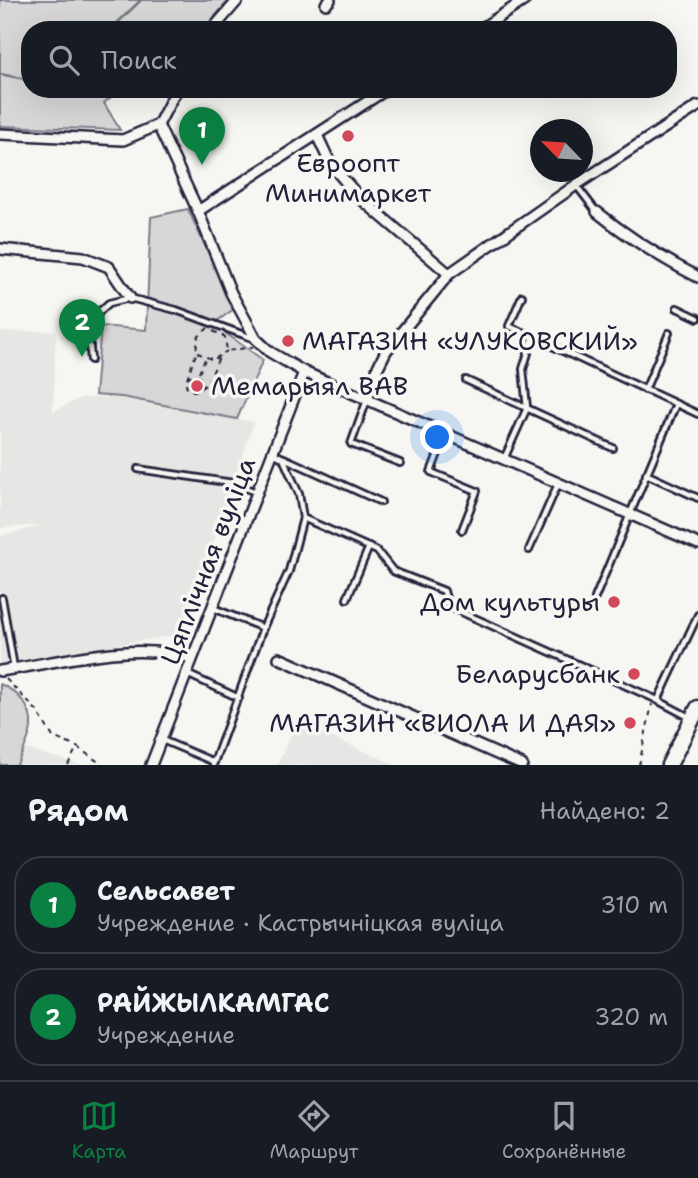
<!DOCTYPE html>
<html lang="ru">
<meta charset="utf-8">
<style>
body{margin:0;font-family:"Shantell Sans",sans-serif;background:#242831;color:#f1f3f6}
.compass{position:absolute;left:530px;top:119px;width:63px;height:63px;border-radius:50%;background:#171b24;box-shadow:0 7px 28px #0002;rotate:295deg}
.you{position:absolute;left:438px;top:438px;width:24px;height:24px;margin:-18px;border:5px solid #fff;border-radius:50%;background:#1a73e8;box-shadow:0 0 0 10px #1a73e833}
.badge{display:grid;place-items:center;width:46px;height:46px;border-radius:50%;background:#0b8043;color:#fff;font-size:23px;font-weight:700}
.pin{position:absolute;translate:-50% -58px;filter:drop-shadow(0 2px 4px #0008)}
.pin::after{content:'';position:absolute;top:37px;width:24px;height:21px;background:inherit;clip-path:polygon(0 0,100% 0,50% 100%)}
.list{margin:0;padding:0;list-style:none}
h2{display:flex;justify-content:space-between;align-items:center;height:91px;margin:0;padding:0 28px;font-size:30px}
h2 small{font-size:23px;font-weight:400;color:#9ea1a6}
.list li{display:grid;grid-template-columns:46px 1fr auto;gap:21px;align-items:center;box-sizing:border-box;height:98px;margin:0 14px 14px;padding:0 14px;border:2px solid #363941;border-radius:28px}
.list b{display:block;font-size:26px;white-space:nowrap}
.list p{margin:0;font-size:23px;white-space:nowrap;color:#9ea1a6}
.list em{font-size:23px;font-style:normal;color:#9ea1a6}
.icon{flex:none;width:38px;height:38px;fill:none;stroke:currentColor;stroke-width:2;stroke-linecap:round;stroke-linejoin:round}
.map{position:relative;flex:none;width:698px;height:765px;overflow:hidden}
.search{position:absolute;background:#171b24;box-shadow:0 7px 28px #0002;left:21px;right:21px;top:21px;height:77px;display:flex;align-items:center;gap:18px;box-sizing:border-box;padding:0 24px;border-radius:28px;color:#9ea1a6;font-size:26px}
.sheet{height:315px;background:#171b24}
nav{display:flex;justify-content:space-around;align-items:center;box-sizing:border-box;height:98px;border-top:2px solid #363941;background:#171b24;font-size:19px;color:#9ea1a6}
nav a{display:grid;justify-items:center;gap:4px}
nav .on{color:#0b8043}
.map>svg:first-child{display:block}
</style>
<div class="map">
<svg width="698" height="765" viewBox="0 0 698 765">
<rect width="100%" height="100%" fill="#f6f6f2"/>
<filter id="ink" filterUnits="userSpaceOnUse"><feTurbulence type="fractalNoise" baseFrequency=".0143" numOctaves="2"/><feDisplacementMap in="SourceGraphic" scale="14" xChannelSelector="R" yChannelSelector="G"/><feConvolveMatrix kernelMatrix="1 2 1 2 8 2 1 2 1" color-interpolation-filters="sRGB"/></filter>
<g filter="url(#ink)">
<g fill="#e6e6e4">
<polygon points="56,331 53,411 81,398 122,397 254,422 183,634 0,663 0,536 44,525 0,528 0,332"/>
<polygon points="303,725 396,765 277,765 295,727"/>
<polygon points="23,748 81,765 17,765"/>
</g>
<g fill="#d7d7d7" stroke="#7c7c89" stroke-width="2">
<polygon points="0,0 229,0 203,30 30,30 30,89 121,89 104,103 120,130 0,126"/>
<polygon points="188,209 234,309 213,324 263,360 237,419 122,397 95,395 101,326 146,330 151,217"/>
<path d="M 0,684 C 17,691 33,707 31,727 C 30,739 21,754 17,765 L 0,765 Z"/>
</g>
<g fill="none" stroke-linecap="round" stroke-linejoin="round">
<g stroke="#757583" stroke-width="2.5">
<polyline points="110,30 141,0"/>
<polyline points="0,74 30,80"/>
</g>
<g stroke="#22223b" stroke-width="10">
<g id="service">
<polyline points="576,185 596,211"/>
<polyline points="522,296 509,326 698,414"/>
<polyline points="677,308 698,318"/>
<polyline points="91,360 89,338 99,312 109,303 130,298 176,310 255,339"/>
<polyline points="466,380 613,448"/>
<polyline points="645,390 669,333"/>
<polyline points="367,400 351,444 400,463"/>
<polyline points="445,435 431,472 477,491 462,530"/>
<polyline points="284,458 381,502"/>
<polyline points="504,459 527,408 523,369 533,337"/>
<polyline points="138,469 233,483 256,492"/>
<polyline points="646,474 698,498"/>
<polyline points="303,518 377,551 393,571 444,591 448,606 653,698 691,718"/>
<polyline points="529,550 558,484"/>
<polyline points="2,598 14,668"/>
<polyline points="595,598 676,404"/>
<polyline points="347,599 369,547"/>
<polyline points="213,608 263,628"/>
<polyline points="187,674 239,698"/>
<polyline points="658,700 698,615"/>
<polyline points="162,740 214,762"/>
<polyline points="213,765 263,628 289,571 303,518 299,494 283,458 273,453"/>
</g>
</g>
<g stroke="#22223b" stroke-width="14">
<g id="minor">
<polyline points="326,4 330,0"/>
<polyline points="212,30 238,0"/>
<polyline points="479,30 525,0"/>
<polyline points="158,125 198,211 231,293 256,339 270,352 304,372 698,544"/>
<polyline points="0,134 123,140 158,125 177,89"/>
<polyline points="317,135 331,165 360,198 449,274"/>
<polyline points="198,211 387,89"/>
<path d="M 597,212 C 629,238 661,258 698,277"/>
<polyline points="0,249 83,257 109,267 130,298"/>
<polyline points="367,399 378,367 386,351 449,274 576,185 698,106"/>
<polyline points="279,658 522,765"/>
<path d="M 0,671 C 61,662 131,641 192,658"/>
<polyline points="151,765 304,372"/>
</g>
</g>
<g stroke="#22223b" stroke-width="19">
<polyline id="primary" points="669,765 698,708"/>
</g>
<g stroke="#22223b" stroke-width="2" stroke-dasharray="5 5" stroke-linecap="butt">
<polyline points="208,328 198,337 196,352 213,360 227,351"/>
<polyline points="213,331 225,337 227,351 253,347"/>
<polyline points="199,373 206,357"/>
<circle cx="194" cy="383" r="8"/>
<polyline points="187,378 196,354"/>
<polyline points="201,388 208,383 219,357"/>
<polyline points="6,679 37,711 53,737 77,747"/>
<polyline points="68,765 77,747 103,765"/>
<polyline points="639,765 652,704"/>
</g>
<use href="#service" stroke="#f6f6f2" stroke-width="4.5"/>
<use href="#minor" stroke="#f6f6f2" stroke-width="9"/>
<use href="#primary" stroke="#f6f6f2" stroke-width="14"/>
</g>
</g>
<g fill="#d1495b" stroke="#f6f6f2" stroke-width="2.5">
<circle cx="348" cy="136" r="7"/>
<circle cx="288" cy="341" r="7"/>
<circle cx="197" cy="386" r="7"/>
<circle cx="614" cy="602" r="7"/>
<circle cx="634" cy="674" r="7"/>
<circle cx="630" cy="723" r="7"/>
</g>
<g text-anchor="middle" stroke-width="7" stroke-linejoin="round" paint-order="stroke">
<g font-size="26" fill="#22223b" stroke="#f6f6f2" text-anchor="end">
<text x="348" y="172" text-anchor="middle">Евроопт<tspan x="348" dy="30">Минимаркет</tspan></text>
<text x="302" y="350" text-anchor="start">МАГАЗИН «УЛУКОВСКИЙ»</text>
<text x="211" y="395" text-anchor="start">Мемарыял ВАВ</text>
<text x="600" y="611">Дом культуры</text>
<text x="620" y="683">Беларусбанк</text>
<text x="616" y="732">МАГАЗИН «ВИОЛА И ДАЯ»</text>
</g>
<g font-size="26" fill="#22223b" stroke="#f6f6f2">
<text transform="translate(208 561) rotate(-69)" y="9">Цяплічная вуліца</text>
</g>
</g>
</svg>
<svg class="compass" viewBox="-18 -18 36 36"><path d="M0-13l5 13h-10z" fill="#e53935"/><path d="M0 13l5-13h-10z" fill="#9ea1a6"/></svg>
<div class="you"></div>
<div class="pin badge" style="left:202px;top:165px">1</div>
<div class="pin badge" style="left:82px;top:357px">2</div>
<div class="search"><svg class="icon" aria-label="search" viewBox="0 0 24 24"><circle cx="10" cy="10" r="6"/><path d="M15 15l6 6"/></svg>Поиск</div>
</div>
<section class="sheet">
<h2>Рядом<small>Найдено: 2</small></h2>
<ul class="list">
<li><span class="badge">1</span><div><b>Сельсавет</b><p>Учреждение · Кастрычніцкая вуліца</p></div><em>310 m</em></li>
<li><span class="badge">2</span><div><b>РАЙЖЫЛКАМГАС</b><p>Учреждение</p></div><em>320 m</em></li>
</ul>
</section>
<nav>
<a class="on"><svg class="icon" aria-label="map" viewBox="0 0 24 24"><path d="M3 6l6-2 6 2 6-2v14l-6 2-6-2-6 2zM9 4v14M15 6v14"/></svg>Карта</a>
<a><svg class="icon" aria-label="directions" viewBox="0 0 24 24"><path d="M12 3l9 9-9 9-9-9zM9 14v-3h6M13 9l2 2-2 2"/></svg>Маршрут</a>
<a><svg class="icon" aria-label="saved" viewBox="0 0 24 24"><path d="M7 4h10v16l-5-4-5 4z"/></svg>Сохранённые</a>
</nav>
